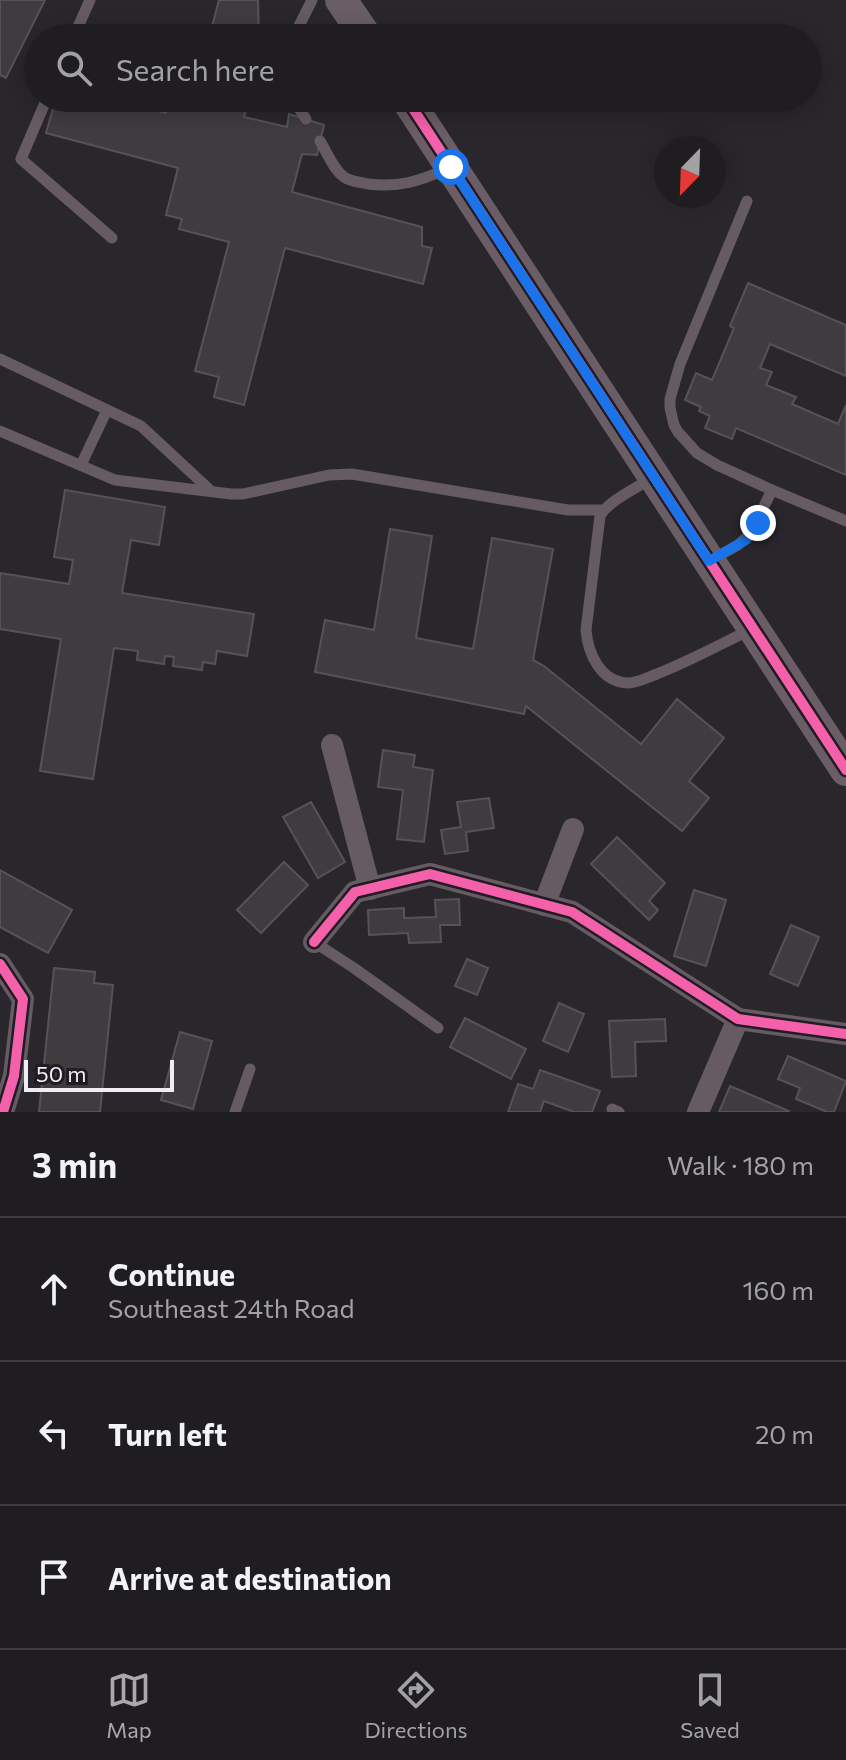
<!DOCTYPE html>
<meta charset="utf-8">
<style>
body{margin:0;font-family:Commissioner,sans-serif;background:#28262a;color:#f1f3f6}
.compass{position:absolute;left:654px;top:136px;width:72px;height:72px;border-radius:50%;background:#201d21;box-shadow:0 4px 20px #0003;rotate:203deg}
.scale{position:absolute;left:24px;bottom:20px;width:150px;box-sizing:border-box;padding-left:8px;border:4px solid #f0ecf3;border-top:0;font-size:22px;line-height:28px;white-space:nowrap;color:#f0ecf3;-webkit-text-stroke:6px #211b24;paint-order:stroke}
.stop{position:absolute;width:24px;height:24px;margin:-18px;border:6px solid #1a73e8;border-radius:50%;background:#fff}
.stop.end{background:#1a73e8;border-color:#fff;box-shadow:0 2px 8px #0008}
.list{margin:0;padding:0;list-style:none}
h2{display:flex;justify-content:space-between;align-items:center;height:104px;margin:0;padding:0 32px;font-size:34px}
h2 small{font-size:26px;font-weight:400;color:#a2a2a5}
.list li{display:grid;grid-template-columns:52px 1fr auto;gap:24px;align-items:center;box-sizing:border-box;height:144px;padding:0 32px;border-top:2px solid #3d3b3f}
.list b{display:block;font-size:30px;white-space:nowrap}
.list p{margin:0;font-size:26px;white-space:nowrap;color:#a2a2a5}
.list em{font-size:26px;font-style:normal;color:#a2a2a5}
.icon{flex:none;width:44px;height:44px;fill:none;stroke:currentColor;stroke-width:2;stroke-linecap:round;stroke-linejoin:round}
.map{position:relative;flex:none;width:846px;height:1112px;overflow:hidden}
.search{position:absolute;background:#201d21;box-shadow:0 4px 20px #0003;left:24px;right:24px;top:24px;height:88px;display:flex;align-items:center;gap:20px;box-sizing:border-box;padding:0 28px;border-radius:44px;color:#a2a2a5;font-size:30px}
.sheet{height:536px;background:#201d21}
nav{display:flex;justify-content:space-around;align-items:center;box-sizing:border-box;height:112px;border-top:2px solid #3d3b3f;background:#201d21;font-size:22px;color:#a2a2a5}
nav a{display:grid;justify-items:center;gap:4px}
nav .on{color:#aba7ad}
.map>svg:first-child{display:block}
</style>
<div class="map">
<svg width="846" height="1112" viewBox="0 0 846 1112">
<rect width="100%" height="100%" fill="#2a272c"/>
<g fill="#3f3c3f" stroke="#565256" stroke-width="2">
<polygon points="0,0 45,0 6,78 0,75"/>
<polygon points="219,0 258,0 259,38 209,38"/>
<polygon points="56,98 108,98 166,113 170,98 192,103 193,98 249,98 244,117 287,127 289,114 324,125 317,155 302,154 292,192 422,227 422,246 432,248 423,284 285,248 244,405 214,397 219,377 195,371 229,242 179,229 182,219 166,215 178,168 46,133"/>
<polygon points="748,283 846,325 846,376 770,344 760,368 772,372 766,385 796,397 792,404 838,424 846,405 846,475 736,428 732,439 705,428 710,416 699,411 701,407 685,400 696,373 712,380 734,328 730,326"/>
<polygon points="65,490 165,507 159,545 131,540 122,593 254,614 247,656 217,651 215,664 203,662 202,670 173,666 174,657 165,656 164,664 137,660 138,651 114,648 93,779 40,771 61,639 0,629 0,573 69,584 73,560 54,557"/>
<polygon points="390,529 432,536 416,638 473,649 492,538 553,549 533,660 544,666 641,744 677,699 724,738 689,781 709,798 682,831 526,706 524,714 315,672 325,620 374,630"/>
<polygon points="383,750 415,755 413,767 433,770 424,842 397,839 403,790 378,787"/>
<polygon points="489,798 494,828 466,832 468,851 445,854 441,830 461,827 457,802"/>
<polygon points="311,802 345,862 318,878 283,817"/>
<polygon points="617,837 665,883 649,901 658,910 649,920 591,864"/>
<polygon points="284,862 308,885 261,933 237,910"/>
<polygon points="0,870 72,910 48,953 0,927"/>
<polygon points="694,890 726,900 706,966 674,956"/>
<polygon points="459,899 460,925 440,925 441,942 409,943 408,933 369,935 368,910 404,908 404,918 436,917 435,900"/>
<polygon points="791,925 819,937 798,986 770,974"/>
<polygon points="467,959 488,968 477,995 455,986"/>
<polygon points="54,968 95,972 94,983 113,985 100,1112 39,1112"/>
<polygon points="559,1003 584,1014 568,1052 543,1041"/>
<polygon points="465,1018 526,1049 511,1079 450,1047"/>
<polygon points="665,1019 666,1041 635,1042 636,1076 612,1077 609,1021"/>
<polygon points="180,1032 212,1041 193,1109 161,1100"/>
<polygon points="788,1056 846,1081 834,1112 827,1112 796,1099 800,1088 778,1079"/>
<polygon points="540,1070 600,1091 592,1112 574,1112 544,1101 540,1112 508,1112 518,1084 533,1089"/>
<polygon points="730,1086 789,1111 788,1112 719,1112"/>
</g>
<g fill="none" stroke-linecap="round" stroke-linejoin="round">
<g stroke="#665b62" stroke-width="11">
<polyline points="73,38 90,0"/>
<polyline points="293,38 312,0"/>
<polyline points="47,98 21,159 112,238"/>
<polyline points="292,98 306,119"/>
<path d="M 320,141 C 327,152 333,169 344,177 C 351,182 361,182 368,184 C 399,188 419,181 447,169"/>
<polyline points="0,359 141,426 211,491"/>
<polyline points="0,431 115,480 231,494 243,494 329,475 352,474 568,510 603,510"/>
<polyline points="81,465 107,410"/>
<path d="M 652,478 C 637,488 608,501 600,516 L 586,630 C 588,653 600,682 628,683 C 638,683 648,677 657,674 C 690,661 721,644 752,629"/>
<polyline points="772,490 846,521"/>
<polyline points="713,559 738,545 751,533 772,490 717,465 697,453 678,432 674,425 670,408 670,399 680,364 747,201"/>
<polyline points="314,942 354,968 438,1028"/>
<polyline points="612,1109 619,1112"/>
<polyline points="235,1112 250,1069"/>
</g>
<g stroke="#665b62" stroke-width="22">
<polyline points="332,745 370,889"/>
<polyline points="544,905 573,829"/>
<polyline points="314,942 355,892 430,874 572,912 738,1019 846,1034"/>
<polyline points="0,964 23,999 14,1076 3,1112"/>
<polyline points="698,1112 738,1019"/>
</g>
<g stroke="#6a5d65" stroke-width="32">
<polyline points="341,0 367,38"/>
<polyline points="406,98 846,770"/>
</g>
<g stroke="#211b24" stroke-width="15">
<g id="cycleway">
<polyline points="406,98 846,770"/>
<polyline points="314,942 355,892 430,874 572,912 738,1019 846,1034"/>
<polyline points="0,964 23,999 14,1076 3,1112"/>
</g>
</g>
<use href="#cycleway" stroke="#f560ab" stroke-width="10"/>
</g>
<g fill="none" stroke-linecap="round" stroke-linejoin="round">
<polyline stroke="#1a73e8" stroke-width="10" points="451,167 709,561 746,540 758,523"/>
</g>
</svg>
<svg class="compass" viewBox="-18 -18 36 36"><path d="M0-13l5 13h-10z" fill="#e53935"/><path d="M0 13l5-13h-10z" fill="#a2a2a5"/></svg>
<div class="scale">50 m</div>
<div class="stop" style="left:451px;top:167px"></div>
<div class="stop end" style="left:758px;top:523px"></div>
<div class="search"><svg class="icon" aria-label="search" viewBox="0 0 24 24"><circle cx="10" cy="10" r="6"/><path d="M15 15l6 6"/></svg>Search here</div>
</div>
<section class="sheet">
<h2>3 min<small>Walk · 180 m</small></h2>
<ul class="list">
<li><svg class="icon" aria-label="ahead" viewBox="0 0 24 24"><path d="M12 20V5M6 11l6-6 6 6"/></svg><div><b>Continue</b><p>Southeast 24th Road</p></div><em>160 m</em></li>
<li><svg class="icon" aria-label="left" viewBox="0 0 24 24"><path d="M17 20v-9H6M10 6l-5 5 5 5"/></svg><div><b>Turn left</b></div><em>20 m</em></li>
<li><svg class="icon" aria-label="arrive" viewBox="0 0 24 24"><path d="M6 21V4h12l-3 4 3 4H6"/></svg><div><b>Arrive at destination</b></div></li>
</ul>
</section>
<nav>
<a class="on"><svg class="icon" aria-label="map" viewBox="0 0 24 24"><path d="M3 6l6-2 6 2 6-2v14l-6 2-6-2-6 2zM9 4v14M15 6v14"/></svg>Map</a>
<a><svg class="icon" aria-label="directions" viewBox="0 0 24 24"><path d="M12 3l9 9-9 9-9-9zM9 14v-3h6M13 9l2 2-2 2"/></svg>Directions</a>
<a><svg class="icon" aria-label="saved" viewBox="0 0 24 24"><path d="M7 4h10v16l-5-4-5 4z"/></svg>Saved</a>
</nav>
